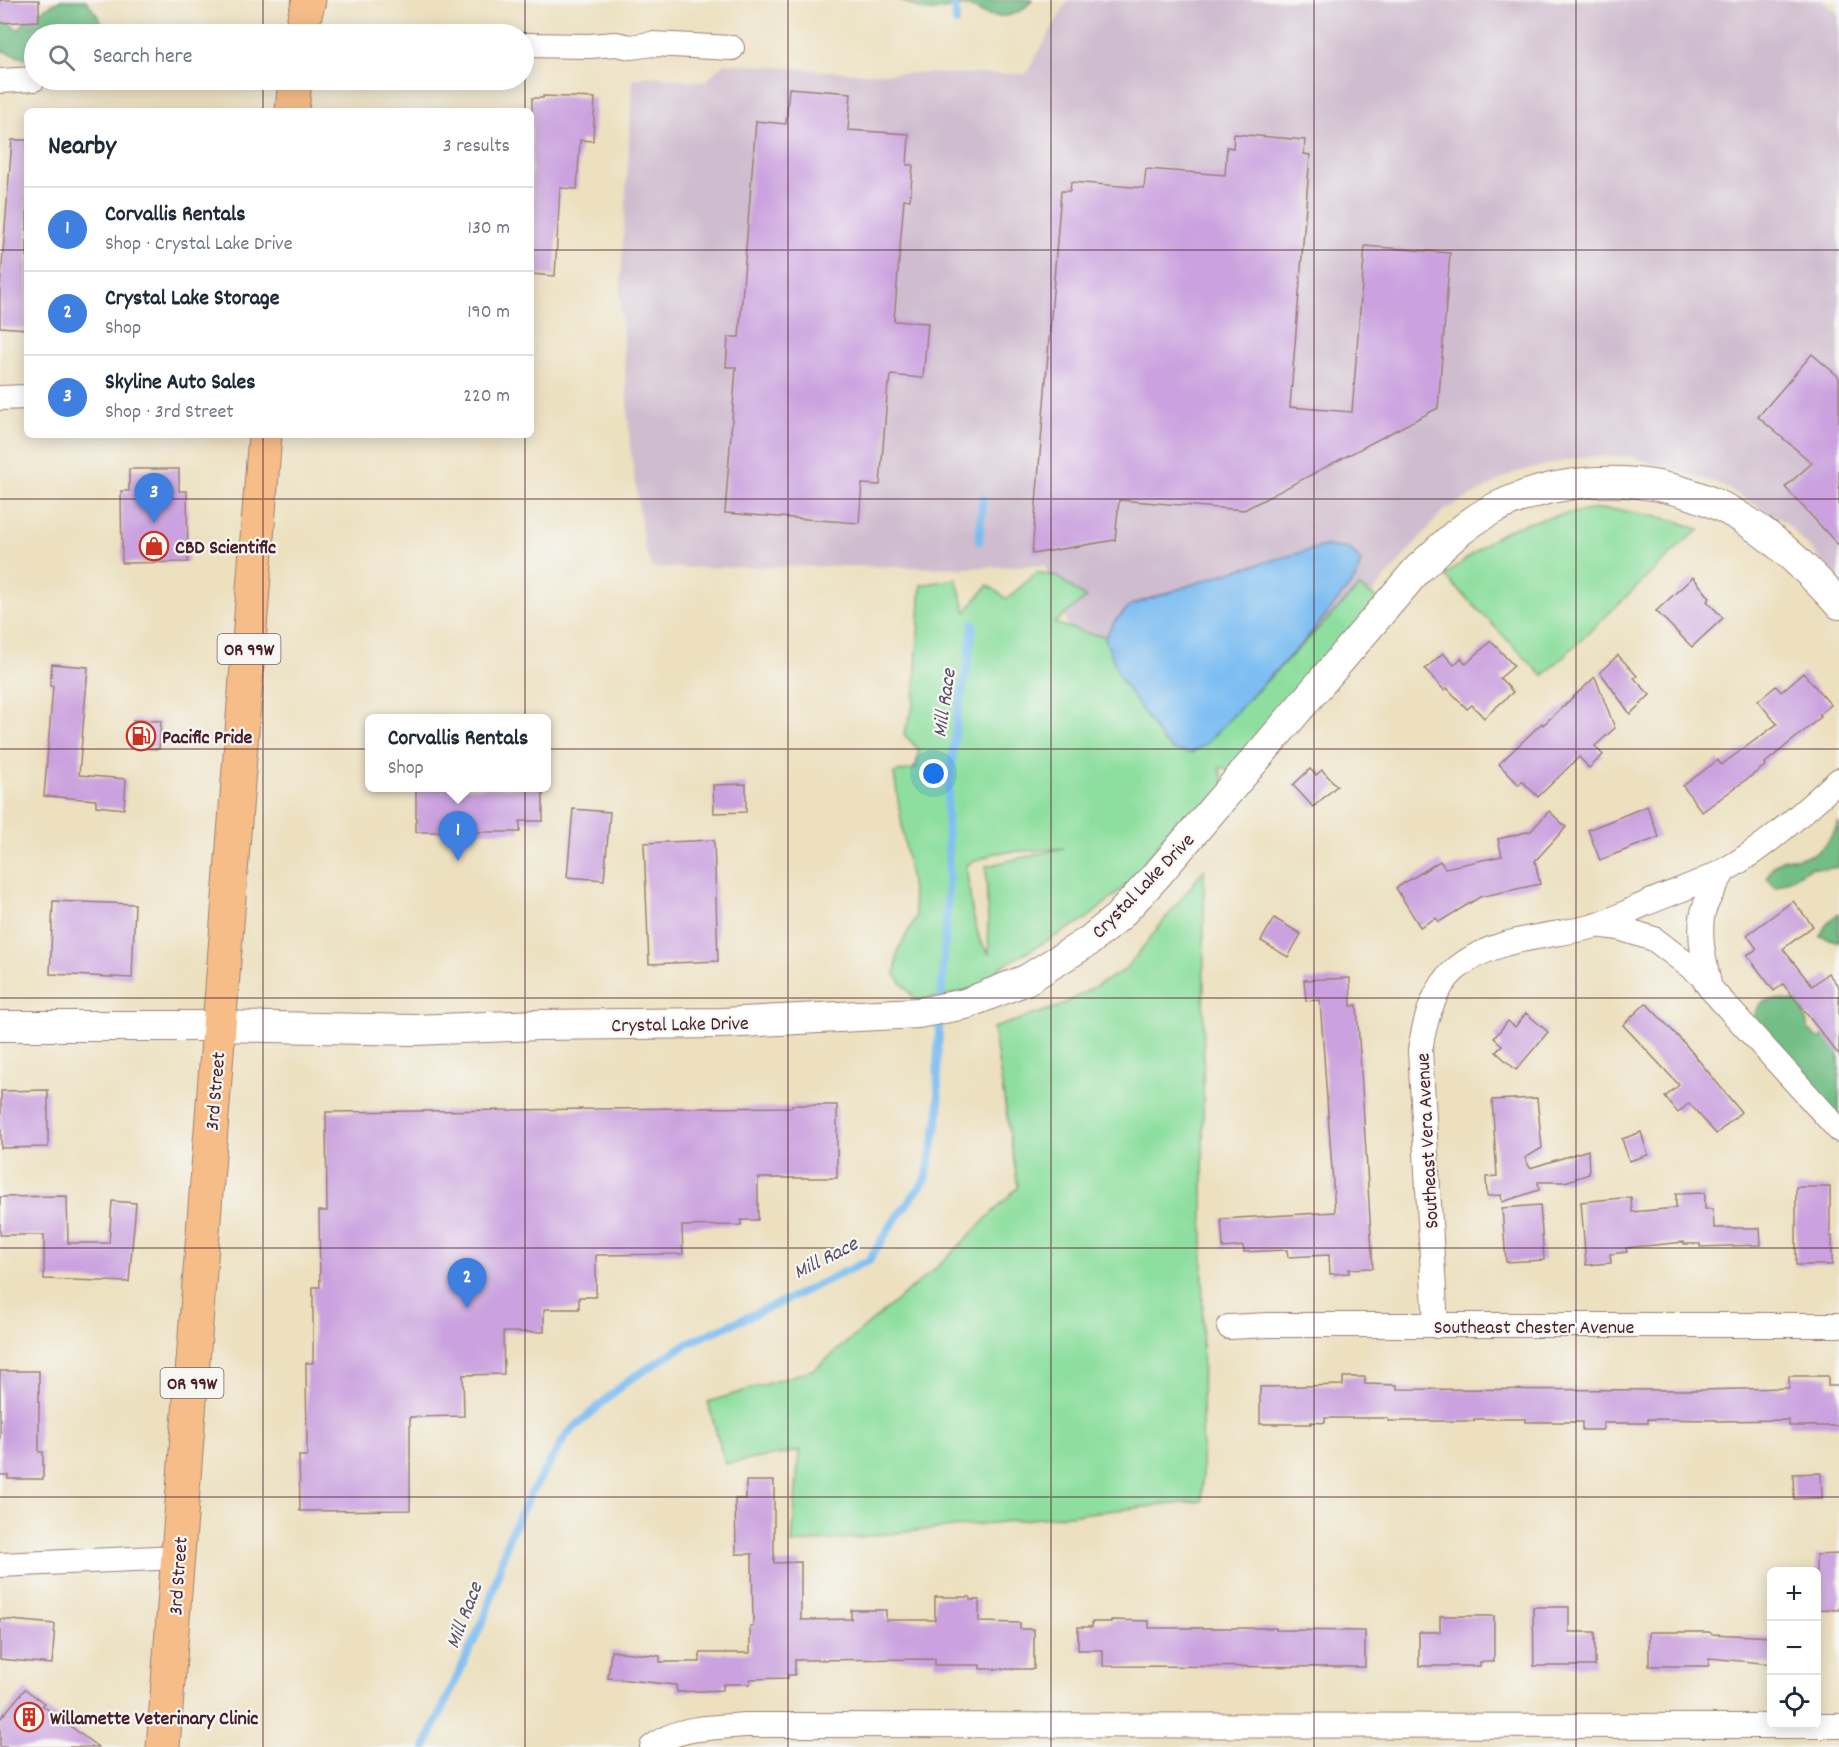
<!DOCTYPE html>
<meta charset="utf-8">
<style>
body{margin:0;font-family:Dekko,sans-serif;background:#f2f2f3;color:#1f2937}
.controls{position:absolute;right:18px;bottom:18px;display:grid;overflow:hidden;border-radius:9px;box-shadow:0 3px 15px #0003}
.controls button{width:54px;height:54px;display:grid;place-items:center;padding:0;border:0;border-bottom:2px solid #e0e1e3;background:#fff;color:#1f2937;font:30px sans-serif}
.you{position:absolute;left:934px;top:774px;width:21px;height:21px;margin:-15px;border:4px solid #fff;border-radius:50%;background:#1a73e8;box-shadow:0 0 0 9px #1a73e833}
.badge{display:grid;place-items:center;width:39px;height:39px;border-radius:50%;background:#0b8043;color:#fff;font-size:20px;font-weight:700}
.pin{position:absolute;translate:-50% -50px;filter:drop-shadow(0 2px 3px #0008)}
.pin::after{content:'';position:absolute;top:32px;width:21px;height:18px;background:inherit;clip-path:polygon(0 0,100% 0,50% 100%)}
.popup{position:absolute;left:365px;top:714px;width:186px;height:78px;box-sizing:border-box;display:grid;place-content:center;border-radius:9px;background:#fff;filter:drop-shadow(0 2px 4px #0005);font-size:20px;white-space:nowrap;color:#747a83}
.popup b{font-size:22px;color:#1f2937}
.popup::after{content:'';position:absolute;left:50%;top:100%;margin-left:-12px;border:12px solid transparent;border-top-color:#fff}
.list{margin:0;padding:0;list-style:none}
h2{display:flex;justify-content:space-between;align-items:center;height:78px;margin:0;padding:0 24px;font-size:26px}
h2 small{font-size:20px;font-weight:400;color:#747a83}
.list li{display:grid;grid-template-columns:39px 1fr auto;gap:18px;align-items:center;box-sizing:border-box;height:84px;padding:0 24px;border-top:2px solid #e0e1e3}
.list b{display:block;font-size:22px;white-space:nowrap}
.list p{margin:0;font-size:20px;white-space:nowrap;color:#747a83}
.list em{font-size:20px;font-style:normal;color:#747a83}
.icon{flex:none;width:33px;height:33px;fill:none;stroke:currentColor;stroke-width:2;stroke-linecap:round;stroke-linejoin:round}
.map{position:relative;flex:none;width:1839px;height:1747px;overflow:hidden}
.search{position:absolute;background:#fff;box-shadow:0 3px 15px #0003;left:24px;top:24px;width:510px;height:66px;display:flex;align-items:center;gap:15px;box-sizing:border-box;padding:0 21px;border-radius:33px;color:#747a83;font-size:22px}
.panel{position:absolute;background:#fff;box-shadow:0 3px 15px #0003;left:24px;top:108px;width:510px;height:330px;border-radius:9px}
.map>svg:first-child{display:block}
</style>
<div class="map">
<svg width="1839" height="1747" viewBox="0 0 1839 1747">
<rect width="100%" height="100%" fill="#f6f6f2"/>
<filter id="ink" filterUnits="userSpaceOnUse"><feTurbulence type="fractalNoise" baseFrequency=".0167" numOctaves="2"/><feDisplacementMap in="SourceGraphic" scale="12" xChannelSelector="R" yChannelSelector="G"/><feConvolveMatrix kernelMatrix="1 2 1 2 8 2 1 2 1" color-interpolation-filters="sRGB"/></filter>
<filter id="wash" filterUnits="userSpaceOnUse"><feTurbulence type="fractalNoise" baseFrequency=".008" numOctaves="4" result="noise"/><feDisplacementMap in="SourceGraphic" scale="24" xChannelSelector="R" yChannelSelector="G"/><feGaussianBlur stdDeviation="1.35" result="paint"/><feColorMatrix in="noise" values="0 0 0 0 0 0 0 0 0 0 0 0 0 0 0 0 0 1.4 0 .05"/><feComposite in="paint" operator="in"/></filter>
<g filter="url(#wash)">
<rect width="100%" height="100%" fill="#ece0bf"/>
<polygon fill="#cfbdcf" points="1068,0 1822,0 1839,13 1839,578 1784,521 1718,483 1628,456 1581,457 1513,473 1443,511 1320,654 1189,798 1086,674 1045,565 965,568 847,566 653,568 645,550 630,447 620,292 633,79 651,76 705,82 724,63 856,73 1026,74"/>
<g fill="#8edf9f" stroke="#6c7f65" stroke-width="1.5" fill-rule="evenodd">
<path d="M 1598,509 L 1620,510 L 1674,520 L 1700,530 L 1687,539 L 1543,676 L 1445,576 C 1461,563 1477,550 1494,538 C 1522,520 1566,513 1598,509 Z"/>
<path d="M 1037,572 L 1056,576 L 1086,598 L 1054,623 L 1090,634 L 1118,638 L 1206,743 L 1359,587 L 1381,601 L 1260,767 L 1219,768 L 1230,798 L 1213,821 L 1176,820 L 1131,881 L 1088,918 L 1000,967 L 983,989 L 917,1001 L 895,975 L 898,950 L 916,917 L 894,773 L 916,768 L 919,750 L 904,734 L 914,704 L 921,585 L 956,579 L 966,612 L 988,585 L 1007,599 ZM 1064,848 L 986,866 L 989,954 L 980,941 L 972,911 L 966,865 L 995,853 Z"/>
<polygon points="1204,870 1202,1501 792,1544 799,1451 725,1464 708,1402 815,1369 945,1260 1018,1187 993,1028 1058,1007 1125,970"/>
</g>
<g fill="#72be86" stroke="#5e6e58" stroke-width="1.5">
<polygon points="61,0 86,0 101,21 103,34 34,34 34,62 0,50 0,16 19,30 27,18"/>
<path d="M 901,0 L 1032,0 C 1019,16 1002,20 982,13 C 978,11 974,8 969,7 C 955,3 941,12 927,11 C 918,10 909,4 901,0 Z"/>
<path d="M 1839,822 L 1839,867 L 1826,869 L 1812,867 L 1775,888 L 1767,877 C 1781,848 1795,864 1815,853 C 1827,846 1833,834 1839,822 Z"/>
<polygon points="1839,913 1839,942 1820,936 1827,923"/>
<path d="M 1839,990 L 1839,1127 L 1748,1034 C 1761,993 1761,999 1802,1002 L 1808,1029 L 1819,1038 L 1832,1033 Z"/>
</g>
<polygon fill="#7dbdf2" stroke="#646e8e" stroke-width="1.5" points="1325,546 1350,549 1361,562 1356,578 1307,638 1206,744 1191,753 1173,750 1162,740 1120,678 1105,638 1114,622 1131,605 1233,571"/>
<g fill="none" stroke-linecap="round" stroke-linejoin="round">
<g stroke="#7dbdf2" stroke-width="8">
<polyline points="955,0 956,22"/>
<polyline points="979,541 983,498"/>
<polyline points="941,1001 949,876 947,807 957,717 968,664 973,624"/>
<polyline points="425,1747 486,1614 509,1537 528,1498 567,1434 627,1381 690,1342 784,1301 869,1260 896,1218 926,1179 939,1113 937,1063 940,1016"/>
</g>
</g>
<g id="blocks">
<g fill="#cba2df">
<polygon points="0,0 39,0 39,21 0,23"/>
<polygon points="789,88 851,93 848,130 909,134 907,165 913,165 910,200 904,199 894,321 928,323 923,378 891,375 890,384 888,384 880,485 862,484 859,523 725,513 736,367 726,367 728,337 739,337 756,121 786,124"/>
<polygon points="543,96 595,98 593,141 580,140 577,189 560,188 555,276 531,274 532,98 543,98"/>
<polygon points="1234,134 1305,140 1304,154 1310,155 1290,407 1352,412 1365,246 1450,253 1438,408 1244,510 1119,500 1115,540 1032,554 1061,191 1070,191 1071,182 1144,188 1146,169 1225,175 1227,147 1233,148"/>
<polygon points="12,140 27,140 27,329 0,327 0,290"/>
<polygon points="1812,354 1839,377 1839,546 1785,487 1812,463 1758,417"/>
<polygon points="129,469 179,469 179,491 187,491 188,562 122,563 121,491 129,491"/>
<polygon points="1693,577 1710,598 1707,601 1723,618 1692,647 1656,611"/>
<polygon points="1491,641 1514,666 1500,678 1513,692 1484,718 1472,705 1467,709 1447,688 1444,690 1425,669 1443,653 1454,665 1461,658 1466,664"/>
<polygon points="1618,655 1637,676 1634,678 1650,695 1630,714 1600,672"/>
<polygon points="52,664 88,667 79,775 126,779 124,809 96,806 96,800 44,796 53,686 50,686"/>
<polygon points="1803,673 1831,705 1819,715 1821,717 1765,763 1766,765 1702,812 1683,786 1718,760 1721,765 1777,724 1758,701 1776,686 1781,692"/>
<polygon points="1595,677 1615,728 1595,746 1603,755 1589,768 1579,757 1538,797 1522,781 1519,785 1499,764 1542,723 1543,725"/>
<polygon points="133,720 161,721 159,749 131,748"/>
<polygon points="1310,769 1316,775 1322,770 1337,786 1313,807 1293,785"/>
<polygon points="746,784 746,812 714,813 713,785"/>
<polygon points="416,788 543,788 543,821 520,821 520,832 416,832"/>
<polygon points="1647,806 1659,837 1600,860 1588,830"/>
<polygon points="573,809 610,812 604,880 567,877"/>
<polygon points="1549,811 1566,827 1535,861 1540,884 1480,897 1439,922 1436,918 1420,927 1396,888 1440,861 1445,868 1502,856 1498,839 1531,831"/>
<polygon points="714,840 718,961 649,964 644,843"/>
<polygon points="53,901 135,904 132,978 50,974"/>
<polygon points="1793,901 1813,926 1783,949 1812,986 1828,973 1839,987 1839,1055 1783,984 1774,991 1747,955 1757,949 1747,935"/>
<polygon points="1274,918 1301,934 1288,957 1261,941"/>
<polygon points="1350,978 1351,1006 1357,1005 1373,1268 1349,1269 1349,1273 1330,1274 1329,1255 1288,1257 1287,1250 1244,1252 1243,1246 1223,1248 1221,1219 1335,1212 1320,1000 1306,1001 1304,980"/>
<polygon points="1646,1003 1686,1045 1741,1112 1716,1134 1689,1103 1678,1113 1665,1097 1679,1085 1623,1025"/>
<polygon points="1526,1013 1548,1032 1516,1070 1496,1052 1502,1045 1494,1038 1508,1021 1515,1027"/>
<polygon points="48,1090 48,1147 1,1148 1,1091"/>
<polygon points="1537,1098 1542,1148 1525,1158 1530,1168 1588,1150 1589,1174 1565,1182 1538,1182 1539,1190 1502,1202 1501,1195 1487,1196 1486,1177 1497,1176 1492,1100"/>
<polygon points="792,1105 837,1105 837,1178 758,1178 758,1220 741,1220 741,1225 682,1226 683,1254 596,1255 596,1297 579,1297 579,1309 544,1309 544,1332 503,1332 504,1374 463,1375 464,1416 410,1417 410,1510 300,1511 299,1456 307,1456 306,1363 313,1363 313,1287 320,1287 319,1211 327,1211 326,1112 792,1107"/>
<polygon points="1641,1132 1648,1155 1629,1161 1622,1139"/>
<polygon points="1796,1187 1830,1187 1830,1236 1832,1236 1832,1265 1796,1265"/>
<polygon points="1705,1193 1705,1209 1713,1209 1714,1228 1760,1228 1761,1245 1700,1247 1700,1244 1684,1244 1684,1242 1626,1248 1627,1252 1610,1254 1611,1263 1586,1265 1581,1202 1631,1197 1632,1212 1676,1208 1676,1194"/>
<polygon points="67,1196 68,1243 109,1243 112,1201 136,1203 129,1282 44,1279 44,1235 0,1235 0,1197"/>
<polygon points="1540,1205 1544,1260 1506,1262 1502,1208"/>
<polygon points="0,1371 39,1371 39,1452 43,1452 43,1479 8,1479 8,1475 0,1475"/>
<polygon points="1789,1376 1828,1376 1828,1386 1839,1386 1839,1426 1789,1426 1789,1420 1717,1421 1717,1420 1648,1419 1648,1423 1603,1423 1603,1430 1582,1430 1582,1422 1525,1422 1525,1419 1474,1419 1474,1421 1388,1421 1388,1418 1325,1418 1325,1423 1311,1422 1311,1424 1260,1424 1260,1387 1343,1385 1343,1377 1365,1377 1365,1384 1397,1385 1397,1389 1698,1390 1789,1388"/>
<polygon points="1821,1473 1822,1498 1794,1499 1793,1474"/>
<polygon points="746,1481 774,1481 774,1563 801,1562 801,1620 851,1619 851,1610 886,1610 886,1620 935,1620 935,1597 970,1597 970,1600 979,1600 979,1622 1020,1623 1020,1629 1034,1629 1034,1669 980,1669 980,1665 935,1665 935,1659 795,1660 795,1675 788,1675 788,1678 750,1679 750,1684 723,1684 723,1690 677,1692 676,1685 608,1678 611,1651 660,1656 660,1662 700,1662 700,1653 750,1653 750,1626 753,1626 752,1554 736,1554 735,1499 746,1499"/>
<polygon points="1839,1554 1839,1610 1816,1609 1816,1555"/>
<polygon points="1533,1607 1569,1607 1569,1632 1595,1632 1595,1666 1534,1666"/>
<polygon points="1440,1616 1494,1616 1494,1662 1480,1662 1480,1666 1419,1666 1419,1632 1440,1632"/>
<polygon points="0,1619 55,1624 52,1664 0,1659"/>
<polygon points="1111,1620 1149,1621 1149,1628 1276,1628 1276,1630 1365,1631 1365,1667 1103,1666 1103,1650 1078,1650 1078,1627 1092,1627 1092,1622 1111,1622"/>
<polygon points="1649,1632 1709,1632 1712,1634 1772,1637 1772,1664 1709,1658 1709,1666 1649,1666"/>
<polygon points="25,1689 44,1703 42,1705 98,1747 0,1747 0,1719"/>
</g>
</g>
</g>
<g filter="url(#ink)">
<use href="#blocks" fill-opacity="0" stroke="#9b8075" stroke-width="1.5"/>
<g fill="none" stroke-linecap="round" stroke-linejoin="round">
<g stroke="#9b8075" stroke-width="26">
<g id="minor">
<polyline points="524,45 589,46 616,44 631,47 652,44 732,48"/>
<polyline points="0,81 34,79"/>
<polyline points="0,398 27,397"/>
<polyline points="1596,925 1619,928 1654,939 1701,975 1710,988 1839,1130"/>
<path d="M 1710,988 C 1705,965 1699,941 1702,918 C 1704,902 1716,885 1724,871"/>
<path d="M 1436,1326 L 1420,1050 C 1425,1020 1433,988 1457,968 C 1496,936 1548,938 1595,926 C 1612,921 1628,911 1645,904 C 1670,893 1702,883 1725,870 C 1767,846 1803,812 1839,780"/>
<polyline points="1229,1327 1269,1325 1839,1325"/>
<polyline points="0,1565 178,1557"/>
<path d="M 652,1747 C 678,1726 713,1728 745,1725 L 1839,1726"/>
</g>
</g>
<g stroke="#9b8075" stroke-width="32">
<path id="tertiary" d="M 0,1026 L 220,1026 L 415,1030 L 538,1025 L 722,1023 L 918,1013 L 965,1004 L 1026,980 L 1089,941 L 1118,917 L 1156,876 L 1417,570 C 1441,548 1465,523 1495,508 C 1574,469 1674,473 1748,522 C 1782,544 1812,574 1839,604"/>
</g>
<g stroke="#9b8075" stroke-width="35">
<g id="trunk">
<polyline points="300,34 309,0"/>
<polyline points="292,111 295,80"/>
<polyline points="163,1747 265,435"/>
</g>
</g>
<use href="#minor" stroke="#fff" stroke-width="24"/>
<use href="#tertiary" stroke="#fff" stroke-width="30"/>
<use href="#trunk" stroke="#f7bd88" stroke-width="33"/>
</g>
</g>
<path fill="none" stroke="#4a1f2b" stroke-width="1.5" stroke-opacity="0.55" d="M 263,0 L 263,34M 525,0 L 525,111M 788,0 L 788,1747M 1051,0 L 1051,1747M 1314,0 L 1314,1747M 1576,0 L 1576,1747M 263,80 L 263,111M 0,250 L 27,250M 531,250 L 1839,250M 263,435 L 263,1747M 525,435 L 525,1747M 0,499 L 1839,499M 0,749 L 1839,749M 0,998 L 1839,998M 0,1248 L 1839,1248M 0,1497 L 1839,1497"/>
<defs>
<g id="shop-ring" transform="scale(1.5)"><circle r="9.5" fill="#f6f6f2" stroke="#c8321e" stroke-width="1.5"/><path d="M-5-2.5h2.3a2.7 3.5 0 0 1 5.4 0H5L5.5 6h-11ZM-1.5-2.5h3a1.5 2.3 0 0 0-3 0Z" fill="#c8321e"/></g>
<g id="fuel-ring" transform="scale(1.5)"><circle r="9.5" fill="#f6f6f2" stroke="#c8321e" stroke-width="1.5"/><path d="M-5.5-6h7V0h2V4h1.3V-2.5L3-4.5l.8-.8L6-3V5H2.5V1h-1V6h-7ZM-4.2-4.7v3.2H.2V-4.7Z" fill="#c8321e"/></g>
<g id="building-ring" transform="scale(1.5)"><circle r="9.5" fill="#f6f6f2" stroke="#c8321e" stroke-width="1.5"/><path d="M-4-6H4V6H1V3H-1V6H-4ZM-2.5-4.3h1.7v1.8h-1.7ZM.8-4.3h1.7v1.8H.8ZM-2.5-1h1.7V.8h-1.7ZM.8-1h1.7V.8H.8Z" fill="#c8321e"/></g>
</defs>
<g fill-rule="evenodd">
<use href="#shop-ring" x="154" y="546"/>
<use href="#fuel-ring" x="141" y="736"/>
<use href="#building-ring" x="29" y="1717"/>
</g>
<g text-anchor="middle" stroke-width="4.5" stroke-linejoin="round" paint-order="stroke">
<g fill="#f6f6f2" stroke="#7e6067" stroke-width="1.5">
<rect x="217.5" y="634" width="63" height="30" rx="4.5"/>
<rect x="160.5" y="1368" width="63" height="30" rx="4.5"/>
</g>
<g font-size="18" font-weight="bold" fill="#4a1f2b">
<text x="249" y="655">OR 99W</text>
<text x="192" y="1389">OR 99W</text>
</g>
<g font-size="20" font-weight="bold" fill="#4a1f2b" stroke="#f6f6f2" text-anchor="start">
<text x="175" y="553">CBD Scientific</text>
<text x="162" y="743">Pacific Pride</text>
<text x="50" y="1724">Willamette Veterinary Clinic</text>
</g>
<g font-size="20" fill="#4a1f2b" stroke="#f6f6f2">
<text transform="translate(1142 885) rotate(-46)" y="7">Crystal Lake Drive</text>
<text transform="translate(680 1023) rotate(-1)" y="7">Crystal Lake Drive</text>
<text transform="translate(214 1091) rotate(-85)" y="7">3rd Street</text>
<text transform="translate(1426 1141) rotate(-93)" y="7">Southeast Vera Avenue</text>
<text x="1534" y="1333">Southeast Chester Avenue</text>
<text transform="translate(177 1576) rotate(-86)" y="7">3rd Street</text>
</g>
<g font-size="21" font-style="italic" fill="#594e67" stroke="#f6f6f2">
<text transform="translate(943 703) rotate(-82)" y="7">Mill Race</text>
<text transform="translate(825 1257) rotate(-27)" y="7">Mill Race</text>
<text transform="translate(463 1615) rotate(-69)" y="7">Mill Race</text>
</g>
</g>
</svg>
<div class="controls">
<button>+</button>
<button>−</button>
<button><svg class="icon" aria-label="locate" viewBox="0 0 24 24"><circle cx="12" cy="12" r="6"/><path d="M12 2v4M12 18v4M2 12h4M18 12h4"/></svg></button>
</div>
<div class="you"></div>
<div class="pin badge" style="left:458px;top:861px;background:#3f7fe0">1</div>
<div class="popup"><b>Corvallis Rentals</b>Shop</div>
<div class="pin badge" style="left:467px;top:1308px;background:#3f7fe0">2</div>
<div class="pin badge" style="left:154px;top:523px;background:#3f7fe0">3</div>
<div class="search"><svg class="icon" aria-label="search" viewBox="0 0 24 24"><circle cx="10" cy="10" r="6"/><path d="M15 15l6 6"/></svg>Search here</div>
<section class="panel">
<h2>Nearby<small>3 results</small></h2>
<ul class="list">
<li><span class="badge" style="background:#3f7fe0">1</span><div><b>Corvallis Rentals</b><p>Shop · Crystal Lake Drive</p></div><em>130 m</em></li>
<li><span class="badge" style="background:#3f7fe0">2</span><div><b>Crystal Lake Storage</b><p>Shop</p></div><em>190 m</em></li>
<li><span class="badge" style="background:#3f7fe0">3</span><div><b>Skyline Auto Sales</b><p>Shop · 3rd Street</p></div><em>220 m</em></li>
</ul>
</section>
</div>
